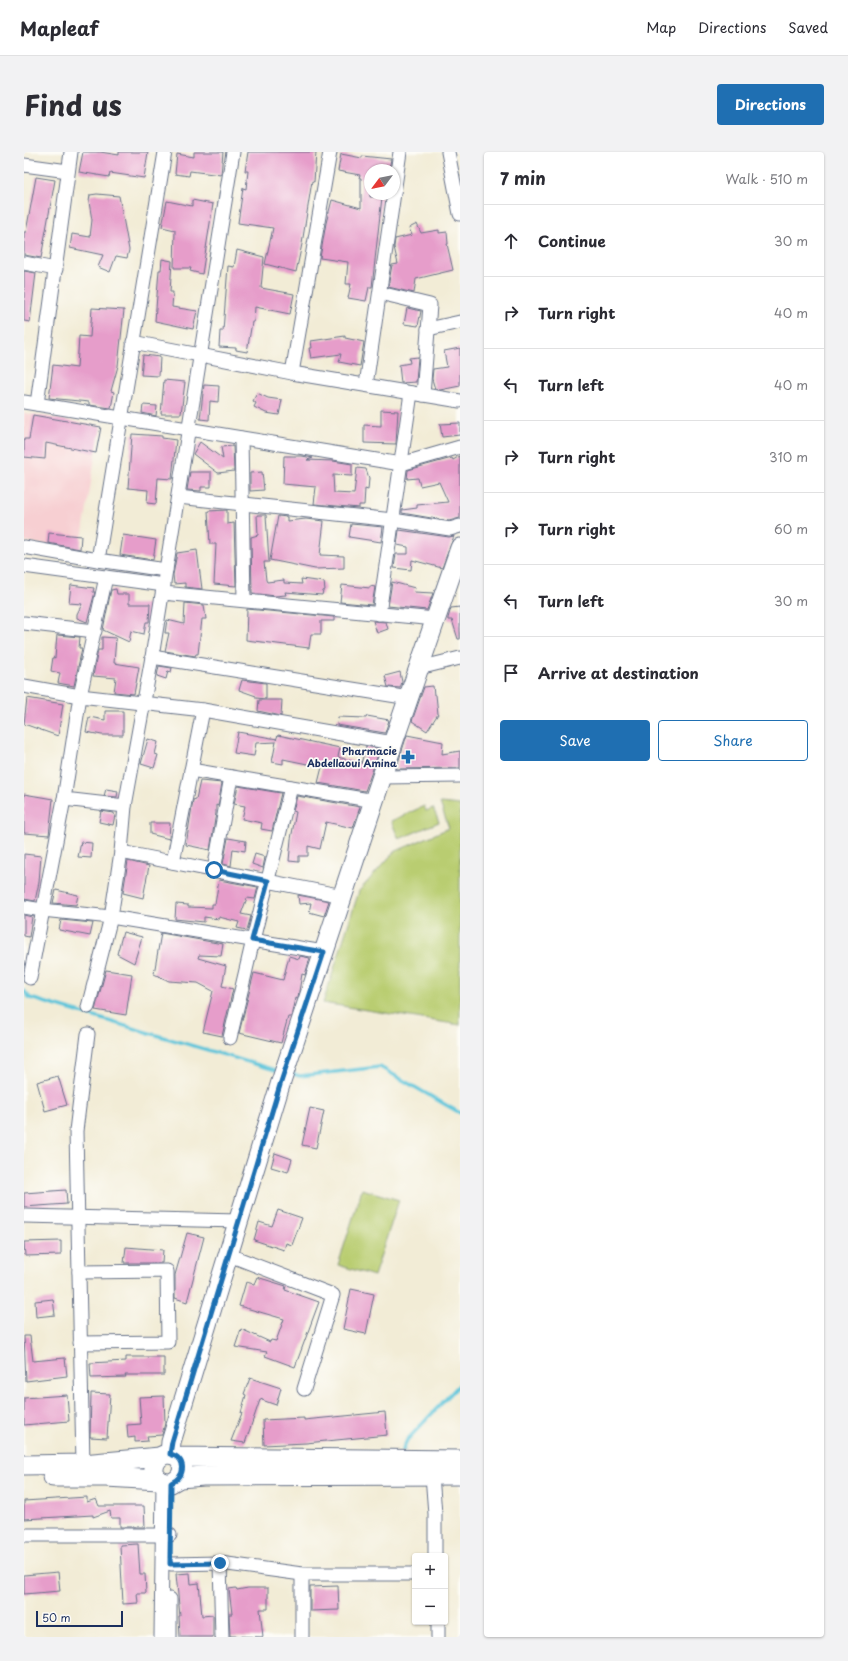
<!DOCTYPE html>
<meta charset="utf-8">
<style>
body{margin:0;font-family:"Playpen Sans",sans-serif;background:#f2f2f3;color:#2b2b33}
.controls{position:absolute;right:12px;bottom:12px;display:grid;overflow:hidden;border-radius:4px;box-shadow:0 1px 3px #0004}
.controls button{width:36px;height:36px;display:grid;place-items:center;padding:0;border:0;border-bottom:1px solid #e1e1e2;background:#fff;color:#2b2b33;font:20px sans-serif}
.compass{position:absolute;left:340px;top:12px;width:36px;height:36px;border-radius:50%;background:#fff;box-shadow:0 1px 3px #0004;rotate:238deg}
.scale{position:absolute;left:12px;bottom:10px;width:87px;box-sizing:border-box;padding-left:4px;border:2px solid #1b2f5e;border-top:0;font-size:11px;line-height:14px;white-space:nowrap;color:#1b2f5e;-webkit-text-stroke:3px #fdfcf7;paint-order:stroke}
.stop{position:absolute;width:12px;height:12px;margin:-9px;border:3px solid #1f6fb2;border-radius:50%;background:#fff}
.stop.end{background:#1f6fb2;border-color:#fff;box-shadow:0 1px 4px #0008}
.list{margin:0;padding:0;list-style:none}
h2{display:flex;justify-content:space-between;align-items:center;height:52px;margin:0;padding:0 16px;font-size:17px}
h2 small{font-size:13px;font-weight:400;color:#7c7c81}
.list li{display:grid;grid-template-columns:26px 1fr auto;gap:12px;align-items:center;box-sizing:border-box;height:72px;padding:0 16px;border-top:1px solid #e1e1e2}
.list b{display:block;font-size:15px;white-space:nowrap}
.list em{font-size:13px;font-style:normal;color:#7c7c81}
.actions{display:flex;gap:8px;padding:12px 16px}
.actions a{flex:1;padding:9px 0;border:1px solid #1f6fb2;border-radius:4px;text-align:center;font-size:14px;color:#1f6fb2}
.actions .main{background:#1f6fb2;color:#fff}
.icon{flex:none;width:22px;height:22px;fill:none;stroke:currentColor;stroke-width:2;stroke-linecap:round;stroke-linejoin:round}
.map{position:relative;flex:none;width:436px;height:1485px;overflow:hidden;border-radius:4px}
header{display:flex;align-items:center;gap:24px;box-sizing:border-box;height:56px;padding:0 20px;background:#fff;border-bottom:1px solid #e1e1e2}
header strong{font-size:19px}
nav{display:flex;gap:22px;margin-inline-start:auto;font-size:14px}
.intro{display:flex;align-items:center;justify-content:space-between;box-sizing:border-box;height:96px;padding:0 24px}
h1{margin:0;font-size:28px}
.button{padding:10px 18px;border-radius:4px;background:#1f6fb2;color:#fff;font-size:14px;font-weight:700}
main{display:flex;gap:24px;padding:0 24px}
aside{flex:1;background:#fff;border-radius:4px;box-shadow:0 1px 3px #0004}
.map>svg:first-child{display:block}
</style>
<header>
<strong>Mapleaf</strong>
<nav><a>Map</a><a>Directions</a><a>Saved</a></nav>
</header>
<div class="intro"><h1>Find us</h1><a class="button">Directions</a></div>
<main>
<div class="map">
<svg width="436" height="1485" viewBox="0 0 436 1485">
<rect width="100%" height="100%" fill="#fdfcf7"/>
<filter id="ink" filterUnits="userSpaceOnUse"><feTurbulence type="fractalNoise" baseFrequency=".025" numOctaves="2"/><feDisplacementMap in="SourceGraphic" scale="8" xChannelSelector="R" yChannelSelector="G"/><feConvolveMatrix kernelMatrix="1 2 1 2 8 2 1 2 1" color-interpolation-filters="sRGB"/></filter>
<filter id="wash" filterUnits="userSpaceOnUse"><feTurbulence type="fractalNoise" baseFrequency=".012" numOctaves="4" result="noise"/><feDisplacementMap in="SourceGraphic" scale="16" xChannelSelector="R" yChannelSelector="G"/><feGaussianBlur stdDeviation="0.9" result="paint"/><feColorMatrix in="noise" values="0 0 0 0 0 0 0 0 0 0 0 0 0 0 0 0 0 1.4 0 .05"/><feComposite in="paint" operator="in"/></filter>
<g filter="url(#wash)">
<rect width="100%" height="100%" fill="#f2ecd6"/>
<polygon fill="#f7cfd2" points="0,261 76,274 56,399 0,389"/>
<g fill="#b9cd71" stroke="#6a7e68">
<polygon points="416,651 436,653 436,873 299,851 335,739 370,700 425,676"/>
<polygon points="400,654 402,659 409,656 415,670 375,687 367,669"/>
<polygon points="338,1037 375,1048 350,1124 314,1113"/>
</g>
<g fill="none" stroke-linecap="round" stroke-linejoin="round">
<g stroke="#5dc5da" stroke-width="3.5">
<polyline points="0,839 6,846 255,919"/>
<polyline points="265,921 276,924 356,915 436,961"/>
<polyline points="379,1298 383,1288 436,1232"/>
</g>
</g>
<g id="blocks">
<g fill="#e69dca">
<polygon points="59,0 76,0 95,3 95,0 124,0 120,26 86,21 85,25 55,20"/>
<polygon points="170,0 199,0 197,23 166,19 165,24 151,22 153,2 170,5"/>
<polygon points="224,0 292,0 290,30 288,29 278,92 272,120 241,112 249,76 214,71 219,36 222,37 224,19 221,19"/>
<polygon points="317,2 338,6 338,4 367,7 365,18 346,18 346,45 358,45 348,135 345,135 342,149 324,146 327,132 322,132 324,110 296,106 302,71 308,48 337,56 337,26 335,26 336,23 314,19"/>
<polygon points="12,25 31,28 17,106 0,103 0,80 2,80"/>
<polygon points="73,42 95,44 105,98 103,106 92,104 86,120 74,115 79,103 46,96 48,82 66,85 68,68 65,50 66,43"/>
<polygon points="168,48 189,52 178,122 166,119 167,116 150,116 151,78 138,75 143,49 168,54"/>
<polygon points="393,72 397,81 415,78 415,81 423,80 424,92 423,92 429,118 392,127 390,141 364,135 368,113 374,112 370,95 371,87 388,83 385,76"/>
<polygon points="213,98 240,105 237,136 270,142 266,162 231,155 230,170 228,170 223,200 212,198 212,196 195,195 196,179 199,179 204,114 210,115"/>
<polygon points="138,107 148,109 146,140 149,140 148,155 173,159 169,177 131,169 135,118 137,118"/>
<polygon points="0,119 12,121 6,170 0,169"/>
<polygon points="68,156 100,158 94,214 87,239 90,240 87,256 65,253 65,250 25,246 29,213 53,216 55,184 66,185"/>
<polygon points="383,156 397,159 394,174 380,172"/>
<polygon points="321,184 321,186 340,190 336,214 315,210 317,202 287,206 285,196 288,196 287,189"/>
<polygon points="436,196 436,234 416,238 411,237 408,227 409,217 423,215 420,199"/>
<polygon points="119,203 136,205 135,224 117,223"/>
<polygon points="394,205 392,230 377,231 375,213 386,211 385,206"/>
<polygon points="140,228 161,230 157,262 137,262"/>
<polygon points="180,233 195,234 194,250 186,249 185,268 176,267"/>
<polygon points="233,241 244,246 258,248 255,263 242,261 230,255 232,251 229,249"/>
<polygon points="119,253 133,254 132,264 118,261"/>
<polygon points="357,258 374,259 372,292 340,291 340,273 357,274"/>
<polygon points="9,263 77,275 72,301 22,291 21,307 0,305 0,287 5,287"/>
<polygon points="436,271 436,283 418,285 416,272"/>
<polygon points="108,282 138,284 138,286 152,288 148,327 134,326 132,352 123,351 124,338 104,336"/>
<polygon points="176,290 199,307 197,295 209,294 210,319 194,321 169,302"/>
<polygon points="260,304 278,304 289,306 283,308 309,309 328,312 328,324 309,323 310,341 330,342 333,316 342,317 345,326 344,338 341,337 340,353 335,353 335,356 290,352 292,335 259,332"/>
<polygon points="436,304 436,366 425,369 378,361 378,358 393,356 393,353 424,350 415,330 396,334 394,326 383,327 384,318 428,306 429,308"/>
<polygon points="166,320 187,320 187,335 177,335 177,339 163,338"/>
<polygon points="238,320 240,338 226,339 226,321"/>
<polygon points="203,358 203,372 210,371 212,434 190,432 192,392 186,392 184,359"/>
<polygon points="233,363 242,363 245,410 240,410 242,428 243,430 260,428 260,431 278,432 277,427 300,430 301,438 299,439 298,443 261,440 262,443 251,444 228,441 227,385 234,383"/>
<polygon points="254,364 263,365 263,369 282,367 300,369 296,403 320,404 320,416 291,417 246,408"/>
<polygon points="327,372 359,375 357,390 325,385"/>
<polygon points="375,378 425,385 430,384 418,416 388,408 387,418 370,416 372,402 384,402 384,395 373,393"/>
<polygon points="25,381 57,384 56,397 24,391"/>
<polygon points="99,383 132,388 129,408 96,403"/>
<polygon points="173,398 178,437 161,435 161,431 150,432 149,423 153,401"/>
<polygon points="368,430 391,436 390,440 409,441 403,458 364,454"/>
<polygon points="47,433 70,436 69,440 71,440 63,470 53,466 53,462 58,452 45,451"/>
<polygon points="318,433 346,436 346,434 351,435 348,453 316,450"/>
<polygon points="92,437 93,442 105,442 105,452 126,452 125,470 122,470 120,482 107,479 105,490 79,478 87,438"/>
<polygon points="161,451 180,453 182,467 178,467 174,502 172,502 171,504 141,499 145,481 141,481 143,468 160,472"/>
<polygon points="436,455 436,487 434,487 428,468 424,468 424,466 427,456"/>
<polygon points="223,457 310,465 310,469 297,469 297,482 287,482 285,496 222,488"/>
<polygon points="349,469 362,470 364,477 353,481"/>
<polygon points="33,483 56,485 55,496 58,496 50,534 34,531 36,521 27,519 29,505 31,506"/>
<polygon points="78,485 92,486 90,511 115,515 110,542 90,540 92,526 69,524 74,498 78,498"/>
<polygon points="135,514 148,516 147,520 144,519 142,527 133,524"/>
<polygon points="376,520 378,530 376,536 364,535 361,524"/>
<polygon points="218,528 242,531 242,547 232,546 232,544 215,538"/>
<polygon points="409,534 410,543 412,543 414,562 403,579 388,569 400,535"/>
<polygon points="3,546 39,552 34,584 0,572"/>
<polygon points="235,548 258,548 257,564 234,559"/>
<polygon points="81,559 99,559 99,583 78,583 62,580 65,565 81,568"/>
<polygon points="343,564 365,568 361,581 313,573 314,565 342,566"/>
<polygon points="214,580 253,587 252,588 254,583 316,596 314,605 337,612 342,594 356,597 341,639 294,631 298,615 259,607 259,612 248,610 252,590 232,591 230,604 210,601"/>
<polygon points="383,583 419,590 418,602 436,599 436,616 372,617"/>
<polygon points="124,587 134,590 131,602 134,603 130,616 117,612"/>
<polygon points="176,629 198,631 194,654 192,653 192,661 186,698 162,693 169,648 172,647"/>
<polygon points="214,634 257,641 248,679 237,677 238,671 218,667 221,654 210,652"/>
<polygon points="82,637 94,639 93,645 80,644"/>
<polygon points="0,642 29,647 25,683 0,681"/>
<polygon points="273,644 336,655 329,676 302,670 296,697 284,694 284,704 275,704 275,710 265,709 267,687 272,660 269,659"/>
<polygon points="77,659 90,661 90,663 91,663 89,673 75,670"/>
<polygon points="126,671 146,671 145,687 126,682"/>
<polygon points="204,686 222,689 221,699 209,697 207,714 199,712"/>
<polygon points="57,690 68,691 67,706 54,705"/>
<polygon points="0,702 17,704 15,730 11,749 0,747"/>
<polygon points="231,702 241,705 239,716 228,712"/>
<polygon points="104,709 125,714 119,746 99,741"/>
<polygon points="195,728 234,735 231,747 223,746 217,762 227,764 223,778 213,776 215,770 195,765 195,767 180,765 180,770 151,767 152,752 164,753 164,755 188,756 188,752 191,752"/>
<polygon points="32,738 54,743 52,753 29,751"/>
<polygon points="274,743 305,749 300,764 285,760 287,751 275,752"/>
<polygon points="0,763 8,765 5,785 0,784"/>
<polygon points="37,768 69,771 66,784 35,778"/>
<polygon points="99,780 118,785 110,811 93,802"/>
<polygon points="137,781 199,792 197,804 175,803 174,806 202,814 198,834 209,837 198,884 179,880 189,839 174,831 145,829 130,822"/>
<polygon points="265,804 275,807 276,804 286,806 281,823 278,822 274,845 273,847 271,846 267,865 264,865 257,891 215,881 230,821 259,828"/>
<polygon points="82,818 108,822 102,863 71,858"/>
<polygon points="34,924 43,953 21,959 13,930"/>
<polygon points="286,956 300,959 292,996 278,993"/>
<polygon points="251,1001 268,1007 264,1020 247,1015"/>
<polygon points="42,1038 43,1052 0,1055 0,1041"/>
<polygon points="254,1058 278,1066 268,1093 262,1091 260,1098 230,1088 235,1070 248,1074"/>
<polygon points="163,1081 180,1085 163,1150 151,1146 151,1123"/>
<polygon points="37,1089 37,1103 1,1104 0,1090"/>
<polygon points="102,1095 139,1098 138,1111 100,1111"/>
<polygon points="233,1125 262,1134 261,1138 295,1150 271,1215 241,1204 243,1200 211,1195 217,1177 246,1190 247,1188 252,1189 260,1167 215,1154 222,1130 230,1132"/>
<polygon points="327,1137 350,1142 342,1182 319,1177"/>
<polygon points="29,1147 31,1163 12,1165 11,1149"/>
<polygon points="0,1184 6,1184 9,1209 41,1206 43,1224 2,1229"/>
<polygon points="102,1205 140,1205 140,1223 101,1223 102,1225 67,1226 66,1211 102,1209"/>
<polygon points="226,1226 257,1236 252,1253 238,1248 238,1247 237,1248 236,1248 221,1291 207,1289 218,1261 217,1261 222,1243 220,1242"/>
<polygon points="67,1241 86,1242 83,1286 66,1285"/>
<polygon points="43,1243 45,1269 0,1273 0,1246"/>
<polygon points="140,1244 141,1271 138,1283 123,1284 124,1289 111,1290 111,1285 104,1286 103,1273 117,1272 115,1245"/>
<polygon points="361,1260 363,1283 282,1291 240,1293 239,1268 280,1266 280,1268"/>
<polygon points="63,1345 63,1350 72,1347 75,1354 120,1354 121,1375 96,1375 96,1366 87,1366 86,1359 69,1365 69,1363 0,1367 0,1349"/>
<polygon points="114,1392 116,1422 121,1422 122,1441 113,1441 114,1451 99,1452 96,1393"/>
<polygon points="34,1420 36,1439 0,1442 0,1423"/>
<polygon points="166,1421 167,1432 175,1431 178,1464 189,1463 189,1485 156,1485 155,1464 156,1464 152,1422"/>
<polygon points="314,1434 315,1458 286,1459 286,1435"/>
<polygon points="212,1436 213,1438 224,1436 244,1436 244,1457 236,1457 239,1485 206,1484 205,1462 208,1462 205,1437"/>
</g>
</g>
</g>
<g filter="url(#ink)">
<use href="#blocks" fill-opacity="0" stroke="#667188" stroke-width="1"/>
<g fill="none" stroke-linecap="round" stroke-linejoin="round">
<g stroke="#667188" stroke-width="15">
<g id="street">
<polyline points="209,0 128,505 101,654 97,700 87,765 300,800"/>
<polyline points="424,0 436,62"/>
<polyline points="0,13 44,19"/>
<polyline points="0,111 32,117"/>
<polyline points="356,141 406,153 399,243"/>
<polyline points="404,177 436,170"/>
<polyline points="109,190 268,221 436,249"/>
<polyline points="268,221 306,0"/>
<polyline points="342,233 376,0"/>
<polyline points="0,250 377,312 436,295"/>
<polyline points="13,252 47,0"/>
<polyline points="217,286 220,448"/>
<polyline points="154,345 369,368 426,377 436,374"/>
<polyline points="0,395 74,408 142,418"/>
<polyline points="74,408 141,0"/>
<polyline points="0,414 140,433"/>
<polyline points="82,425 56,544 40,647 101,654"/>
<polyline points="139,441 411,467"/>
<polyline points="355,462 387,241"/>
<polyline points="0,471 71,479"/>
<polyline points="128,505 385,546"/>
<polyline points="395,516 436,506"/>
<polyline points="0,534 56,544 179,558 369,591"/>
<polyline points="167,618 351,649"/>
<polyline points="359,625 436,624"/>
<polyline points="97,700 319,744"/>
<polyline points="149,710 179,558"/>
<polyline points="190,718 207,625"/>
<polyline points="0,755 18,758 87,765 64,855"/>
<polyline points="6,826 40,647"/>
<polyline points="206,886 229,788 267,635"/>
<polyline points="0,1064 215,1069"/>
<polyline points="205,1103 309,1143 280,1237"/>
<polyline points="55,1120 143,1119 144,1190 56,1191"/>
<polyline points="59,1312 52,979 64,882"/>
<polyline points="408,1323 411,1362 411,1404"/>
<polyline points="0,1383 146,1383"/>
<polyline points="196,1411 198,1485"/>
<polyline points="147,1412 196,1411 278,1422 391,1422"/>
<polyline points="278,1422 278,1485"/>
<polyline points="414,1470 414,1485"/>
<polyline points="137,1485 139,1330"/>
<polyline points="146,1485 146,1447"/>
</g>
</g>
<g stroke="#667188" stroke-width="21">
<g id="secondary">
<polyline points="146,1302 147,1290 256,933 369,591 436,396"/>
<path d="M 154,1305 C 162,1315 159,1326 147,1331 C 118,1332 130,1291 154,1305 L 436,1308"/>
<polyline points="0,1313 59,1312 136,1305"/>
<polyline points="29,1325 82,1325 135,1328"/>
<polyline points="156,1326 179,1324 436,1323"/>
</g>
</g>
<use href="#street" stroke="#fff" stroke-width="13"/>
<use href="#secondary" stroke="#fff" stroke-width="19"/>
</g>
</g>
<g fill="none" stroke-linecap="round" stroke-linejoin="round" filter="url(#ink)">
<path stroke="#1f6fb2" stroke-width="5" d="M 190,718 L 244,729 L 228,788 L 300,800 L 256,933 L 148,1290 L 146,1302 C 163,1306 162,1325 147,1331 L 146,1412 L 196,1411"/>
</g>
<defs>
<g id="pharmacy-bare" transform="scale(1.08)"><path d="M-2-6h4v4h4v4h-4v4h-4v-4h-4v-4h4Z" fill="#1f6fb2" stroke="#fdfcf7" stroke-width="2.5" paint-order="stroke"/></g>
</defs>
<g fill-rule="evenodd">
<use href="#pharmacy-bare" x="384" y="605"/>
</g>
<g text-anchor="middle" stroke-width="3.5" stroke-linejoin="round" paint-order="stroke">
<g font-size="10" font-weight="bold" fill="#1b2f5e" stroke="#fdfcf7" text-anchor="end">
<text x="373" y="603">Pharmacie<tspan x="373" dy="12">Abdellaoui Amina</tspan></text>
</g>
</g>
</svg>
<div class="controls">
<button>+</button>
<button>−</button>
</div>
<svg class="compass" viewBox="-18 -18 36 36"><path d="M0-13l5 13h-10z" fill="#e53935"/><path d="M0 13l5-13h-10z" fill="#7c7c81"/></svg>
<div class="scale">50 m</div>
<div class="stop" style="left:190px;top:718px"></div>
<div class="stop end" style="left:196px;top:1411px"></div>
</div>
<aside>
<h2>7 min<small>Walk · 510 m</small></h2>
<ul class="list">
<li><svg class="icon" aria-label="ahead" viewBox="0 0 24 24"><path d="M12 20V5M6 11l6-6 6 6"/></svg><div><b>Continue</b></div><em>30 m</em></li>
<li><svg class="icon" aria-label="right" viewBox="0 0 24 24"><path d="M7 20v-9h11M14 6l5 5-5 5"/></svg><div><b>Turn right</b></div><em>40 m</em></li>
<li><svg class="icon" aria-label="left" viewBox="0 0 24 24"><path d="M17 20v-9H6M10 6l-5 5 5 5"/></svg><div><b>Turn left</b></div><em>40 m</em></li>
<li><svg class="icon" aria-label="right" viewBox="0 0 24 24"><path d="M7 20v-9h11M14 6l5 5-5 5"/></svg><div><b>Turn right</b></div><em>310 m</em></li>
<li><svg class="icon" aria-label="right" viewBox="0 0 24 24"><path d="M7 20v-9h11M14 6l5 5-5 5"/></svg><div><b>Turn right</b></div><em>60 m</em></li>
<li><svg class="icon" aria-label="left" viewBox="0 0 24 24"><path d="M17 20v-9H6M10 6l-5 5 5 5"/></svg><div><b>Turn left</b></div><em>30 m</em></li>
<li><svg class="icon" aria-label="arrive" viewBox="0 0 24 24"><path d="M6 21V4h12l-3 4 3 4H6"/></svg><div><b>Arrive at destination</b></div></li>
</ul>
<div class="actions"><a class="main">Save</a><a>Share</a></div>
</aside>
</main>
